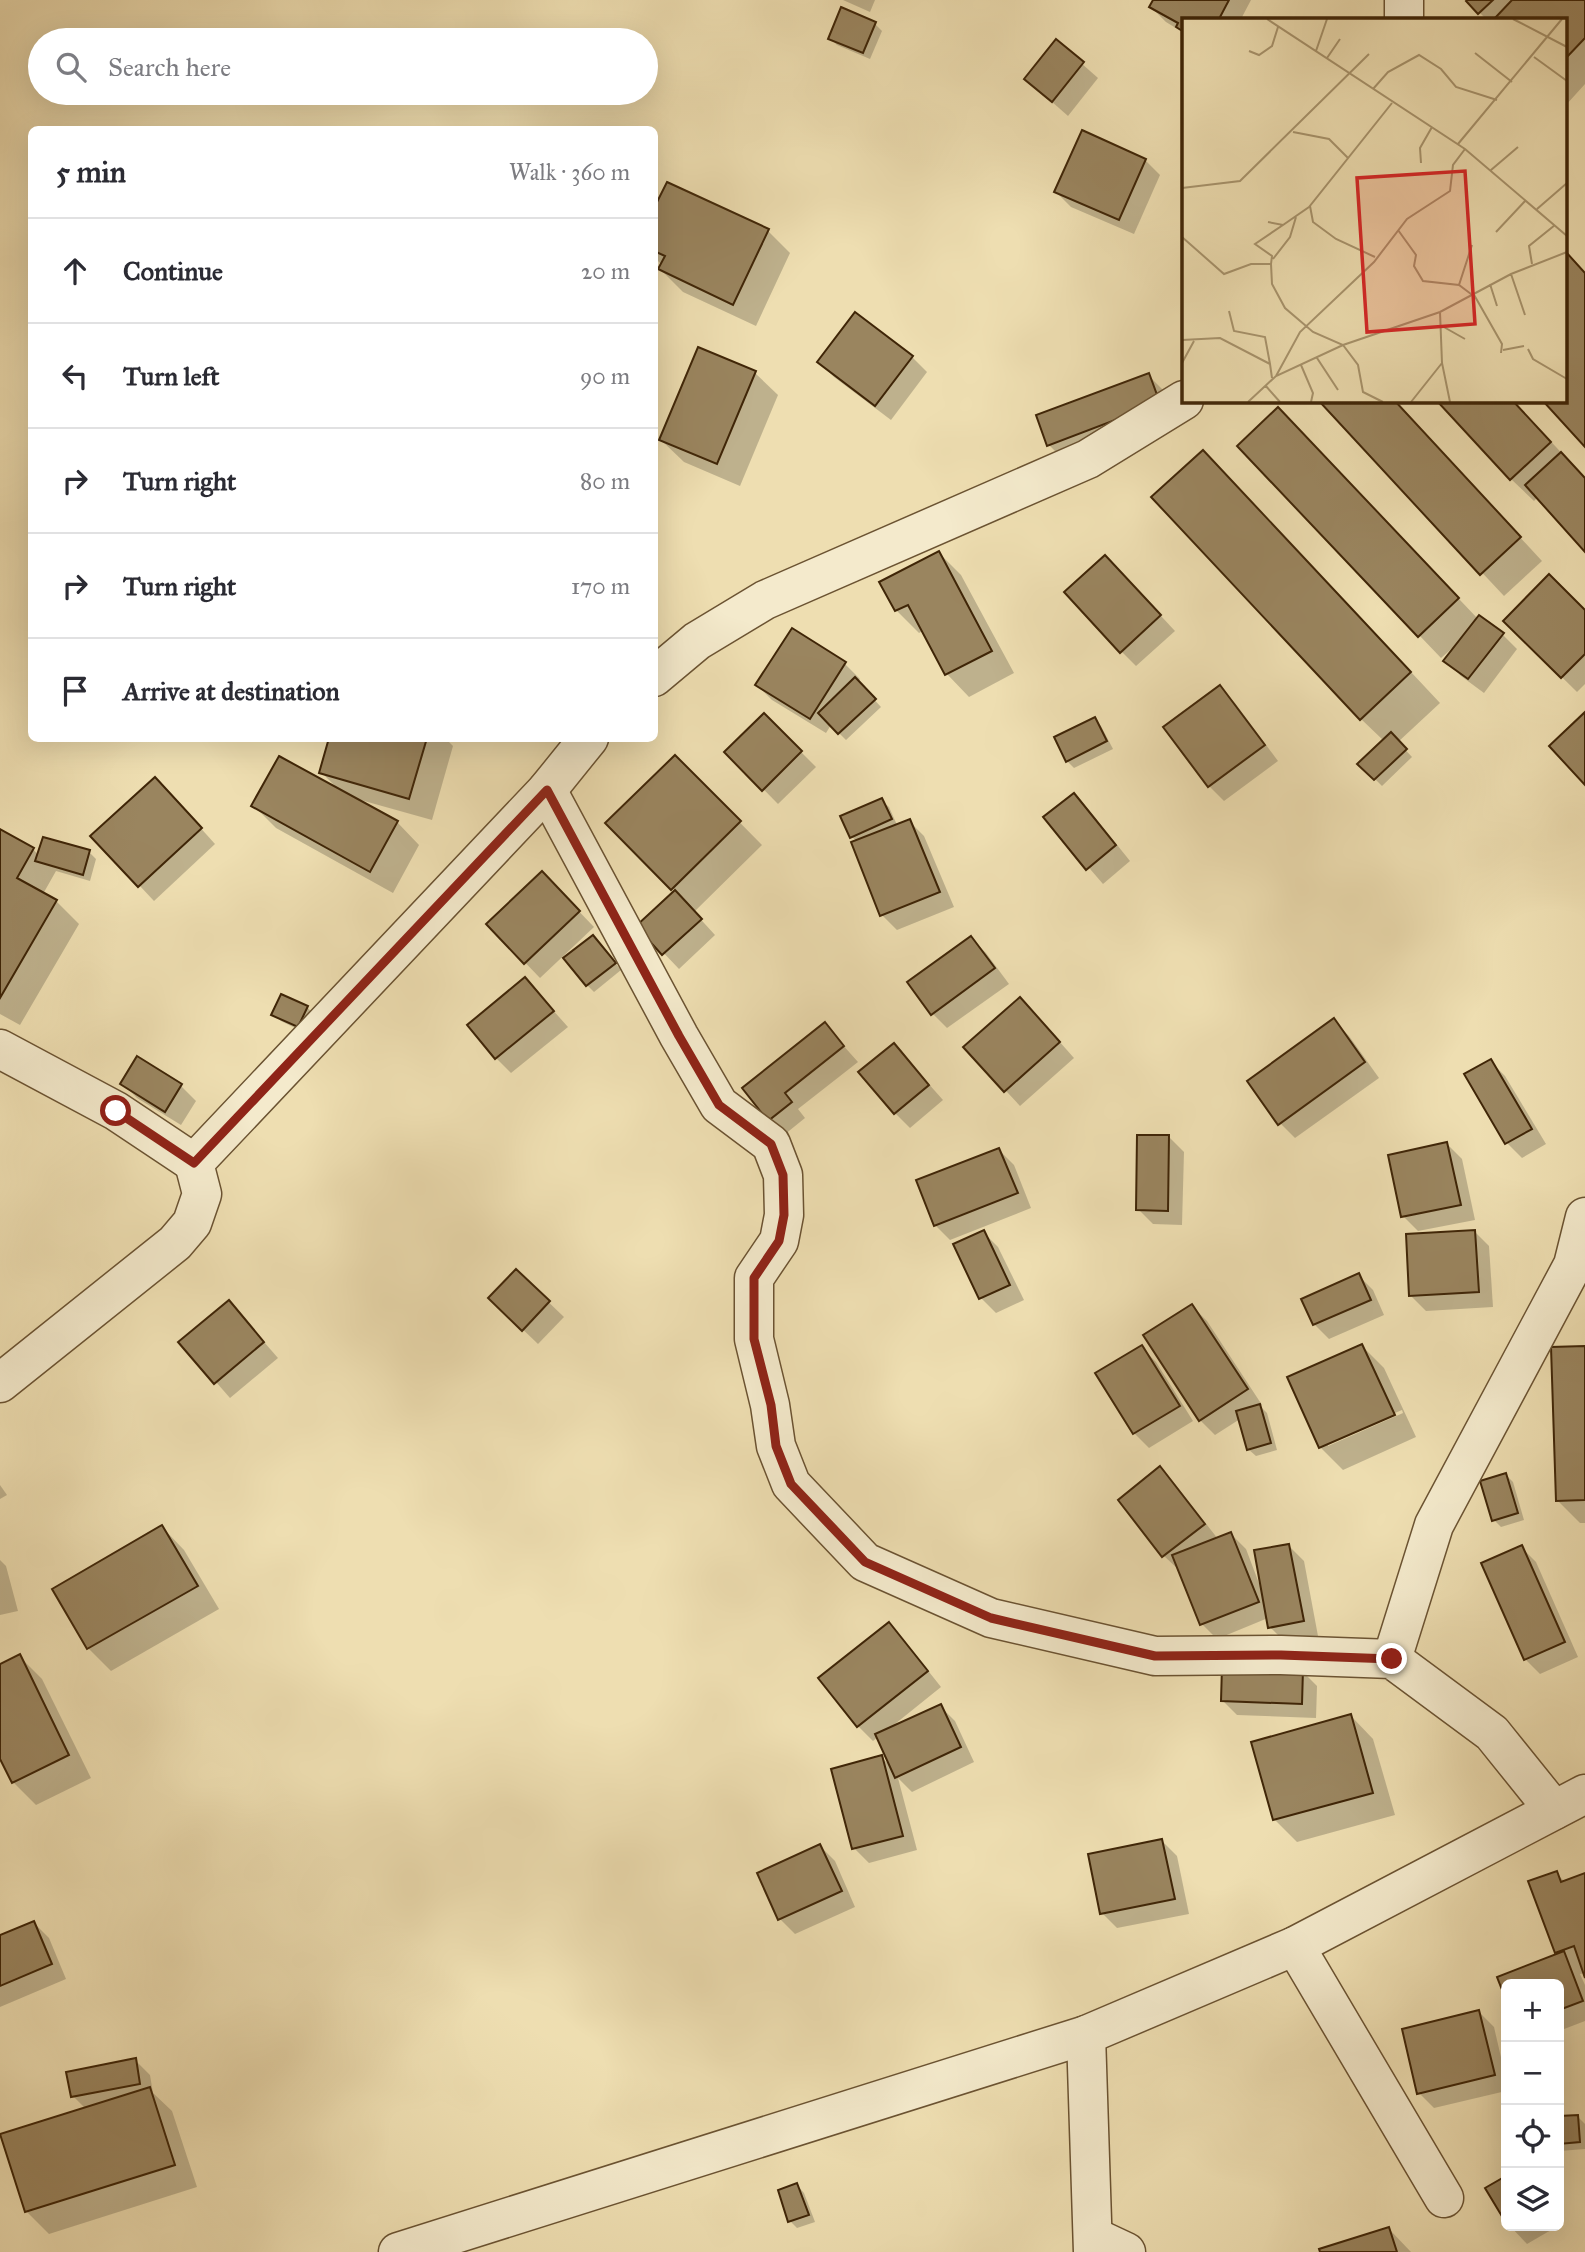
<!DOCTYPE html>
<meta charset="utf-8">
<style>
body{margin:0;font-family:"IM FELL Great Primer",serif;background:#f7f7f7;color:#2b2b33}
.controls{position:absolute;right:21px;bottom:21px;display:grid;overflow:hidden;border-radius:10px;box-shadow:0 7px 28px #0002}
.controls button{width:63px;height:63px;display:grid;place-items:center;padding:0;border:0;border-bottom:2px solid #e1e1e2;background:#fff;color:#2b2b33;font:35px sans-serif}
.stop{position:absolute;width:21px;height:21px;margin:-16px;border:5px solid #8f2418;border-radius:50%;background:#fff}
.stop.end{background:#8f2418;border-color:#fff;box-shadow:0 2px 7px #0008}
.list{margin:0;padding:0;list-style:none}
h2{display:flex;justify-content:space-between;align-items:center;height:91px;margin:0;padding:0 28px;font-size:30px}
h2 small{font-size:23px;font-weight:400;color:#7c7c81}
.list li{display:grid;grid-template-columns:46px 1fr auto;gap:21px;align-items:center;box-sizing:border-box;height:105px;padding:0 28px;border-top:2px solid #e1e1e2}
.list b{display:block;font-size:26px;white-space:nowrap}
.list em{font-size:23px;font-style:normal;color:#7c7c81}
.icon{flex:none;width:38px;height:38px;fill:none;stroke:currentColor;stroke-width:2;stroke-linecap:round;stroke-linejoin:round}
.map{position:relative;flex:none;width:1585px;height:2252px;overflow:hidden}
.search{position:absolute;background:#fff;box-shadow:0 7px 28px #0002;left:28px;top:28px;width:630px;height:77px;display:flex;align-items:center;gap:18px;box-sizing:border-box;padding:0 24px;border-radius:38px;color:#7c7c81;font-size:26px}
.panel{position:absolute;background:#fff;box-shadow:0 7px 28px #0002;left:28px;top:126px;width:630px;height:616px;border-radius:10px}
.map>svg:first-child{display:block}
</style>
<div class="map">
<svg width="1585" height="2252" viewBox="0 0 1585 2252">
<rect width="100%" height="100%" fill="#eedeb1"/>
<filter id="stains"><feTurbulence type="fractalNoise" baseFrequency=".00286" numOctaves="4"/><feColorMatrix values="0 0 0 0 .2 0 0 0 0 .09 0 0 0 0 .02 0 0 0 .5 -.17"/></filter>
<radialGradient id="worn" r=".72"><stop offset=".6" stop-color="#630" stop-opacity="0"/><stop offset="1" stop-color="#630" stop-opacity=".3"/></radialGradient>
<g fill="#0003" fill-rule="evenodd">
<polygon points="843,0 875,0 870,12"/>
<polygon points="1155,0 1251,0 1241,19 1184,19 1184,33 1166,22 1151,7"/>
<polygon points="1470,0 1585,0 1585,84 1566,105 1566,19 1486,19 1468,1"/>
<polygon points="875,24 882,31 870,59 837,45 830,38"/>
<polygon points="1056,41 1098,78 1068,116 1026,79"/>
<polygon points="1145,160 1160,175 1134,234 1071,207 1056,192"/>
<polygon points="654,212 768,231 790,253 756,326 683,292 660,269 662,265 654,257"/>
<polygon points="1566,252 1585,273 1585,444 1545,401 1566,401"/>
<polygon points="855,314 912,357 927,372 891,420 834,377 819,362"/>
<polygon points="699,350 755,373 778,395 740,486 684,462 661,440"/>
<polygon points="1148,375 1163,390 1064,460 1049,445"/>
<polygon points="1321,401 1394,401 1542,561 1504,596"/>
<polygon points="1439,401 1513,401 1585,478 1585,549 1538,497 1534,501 1511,479"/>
<polygon points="1301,432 1478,619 1502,634 1517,649 1484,693 1461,676 1446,661 1457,646 1456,645 1441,658 1419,635"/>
<polygon points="1232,481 1440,703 1398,742 1412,757 1382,786 1360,764 1384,741 1361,719"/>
<polygon points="939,553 961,575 1014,673 969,697 947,674 924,630 919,633 896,610"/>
<polygon points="1120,572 1175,631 1136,666 1121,651"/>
<polygon points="1585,612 1585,684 1577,692 1505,621"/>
<polygon points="792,630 845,664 860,679 858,682 881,707 846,740 831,725 826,733 772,700 757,685"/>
<polygon points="1220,688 1235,703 1278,761 1224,801 1209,786"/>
<polygon points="764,715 816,767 778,804 727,752"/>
<polygon points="1094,719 1101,726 1113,749 1074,768 1067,761"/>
<polygon points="331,738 445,738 453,746 432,820 357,799 397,822 419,845 393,893 276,828 253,805 337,788 321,772"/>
<polygon points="675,757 762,845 694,912 715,935 679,969 638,926 676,891 608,823"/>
<polygon points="170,794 215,844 154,901 93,836"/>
<polygon points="1074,795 1089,810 1130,861 1103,884 1046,818"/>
<polygon points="881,800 889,807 897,825 909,821 924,836 954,907 897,930 882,915 857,841 852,837"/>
<polygon points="0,831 33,849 39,856 89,852 96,859 90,881 56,871 43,894 56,901 79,924 20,1025 0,1014"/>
<polygon points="542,873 594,927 540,978 488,924"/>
<polygon points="971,938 986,953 1009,984 947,1028 932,1013"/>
<polygon points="600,944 621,970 594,992 587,985"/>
<polygon points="525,979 568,1027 511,1073 496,1058"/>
<polygon points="307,1007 314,1015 305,1033 281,1021 273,1014"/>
<polygon points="1035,1014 1074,1058 1020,1106 966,1048"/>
<polygon points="1334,1021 1349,1036 1379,1078 1295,1138 1280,1123"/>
<polygon points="825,1025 858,1062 798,1109 805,1118 784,1135 769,1120 744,1089"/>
<polygon points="894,1045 943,1100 910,1128 895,1113"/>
<polygon points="1490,1061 1505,1076 1546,1144 1522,1158 1507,1143 1466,1075"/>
<polygon points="122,1083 181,1086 196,1101 181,1125 137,1098"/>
<polygon points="1169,1137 1184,1152 1182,1225 1153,1224 1138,1209"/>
<polygon points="1447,1144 1462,1159 1475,1220 1418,1231 1403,1216"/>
<polygon points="999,1150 1014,1165 1031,1208 950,1240 935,1225"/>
<polygon points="1474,1231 1489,1246 1493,1307 1426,1311 1411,1296"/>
<polygon points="983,1232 998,1247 1024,1300 996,1313 981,1298"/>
<polygon points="516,1271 564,1317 538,1344 490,1298"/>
<polygon points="1358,1275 1373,1290 1384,1315 1329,1339 1314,1324"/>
<polygon points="229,1302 278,1358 230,1398 181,1342"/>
<polygon points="1192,1306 1207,1321 1262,1405 1260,1406 1267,1413 1277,1450 1256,1456 1248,1449 1240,1419 1215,1435 1200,1420"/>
<path d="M 1362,1346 L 1384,1368 L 1416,1437 L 1343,1470 L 1320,1447 ZM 1402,1410 L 1403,1413 L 1328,1446 L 1328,1442 Z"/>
<polygon points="1141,1347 1156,1362 1193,1421 1149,1448 1134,1433"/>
<polygon points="1585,1348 1585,1523 1580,1523 1557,1500"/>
<polygon points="1160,1469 1175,1484 1218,1539 1231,1534 1246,1549 1260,1586 1289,1546 1304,1561 1318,1636 1285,1642 1270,1627 1268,1618 1217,1639 1202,1624 1179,1570 1164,1556"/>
<polygon points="1506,1475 1513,1482 1524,1520 1501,1527 1494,1520"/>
<polygon points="0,1485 7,1495 0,1499"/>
<polygon points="162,1527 184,1550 219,1609 111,1671 88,1648"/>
<polygon points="1521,1547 1536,1562 1578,1657 1540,1674 1525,1659"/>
<polygon points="0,1560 6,1566 18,1611 0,1615"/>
<polygon points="889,1624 903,1639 941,1687 890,1728 940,1706 955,1721 974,1762 912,1792 898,1778 917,1850 869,1863 854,1848 881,1757 893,1768 878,1737 873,1741 858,1726 820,1678"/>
<polygon points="20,1657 42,1679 91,1778 36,1805 13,1782 0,1755 0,1666"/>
<polygon points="1302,1671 1317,1686 1316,1718 1237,1715 1222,1700"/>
<polygon points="1351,1716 1373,1739 1395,1815 1297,1842 1274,1819"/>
<polygon points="1162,1841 1177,1856 1189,1914 1117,1928 1102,1913"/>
<polygon points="820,1846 835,1861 855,1907 795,1934 780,1919"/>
<polygon points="1556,1873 1565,1882 1585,1875 1585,1973 1580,1974 1585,1985 1585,2021 1559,2031 1559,1984 1506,1984 1506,1995 1500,1978 1559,1955 1556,1952"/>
<polygon points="34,1923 49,1938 66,1979 0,2007 0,1937"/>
<polygon points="1479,2012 1494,2027 1506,2079 1506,2091 1434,2108 1419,2093"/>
<polygon points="135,2060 150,2075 153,2093 172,2111 197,2187 49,2234 26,2211 86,2109 73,2096"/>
<polygon points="1578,2117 1585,2124 1585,2149 1560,2151 1559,2118"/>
<polygon points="797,2185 804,2193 815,2222 797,2228 790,2221"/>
<polygon points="1510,2226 1558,2226 1527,2244"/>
<polygon points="1389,2229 1411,2252 1322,2252"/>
</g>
<g fill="#9a855f" stroke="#3f2507" stroke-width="2">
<polygon points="1153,0 1229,0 1219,19 1184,19 1184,32 1176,27 1178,23 1149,7"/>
<polygon points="1467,0 1493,0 1478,14 1466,1"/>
<polygon points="1512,0 1585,0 1585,38 1566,58 1566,19 1494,19"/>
<polygon points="841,7 876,22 863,53 828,39"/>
<polygon points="1056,39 1084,62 1052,102 1024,79"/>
<polygon points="1082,130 1146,159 1119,220 1054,192"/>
<polygon points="667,182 769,229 733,305 658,269 665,256 654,251 654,208"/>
<polygon points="1566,252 1585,273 1585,447 1543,401 1566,401"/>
<polygon points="855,312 913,356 875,406 817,362"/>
<polygon points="698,347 756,371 717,464 659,440"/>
<polygon points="1149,373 1160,403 1047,446 1036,415"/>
<polygon points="1319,401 1395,401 1521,537 1480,575"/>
<polygon points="1437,401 1513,401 1551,442 1510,480"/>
<polygon points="1278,407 1459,598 1418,637 1237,446"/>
<polygon points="1203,450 1411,672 1360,720 1151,497"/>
<polygon points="1561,452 1585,478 1585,552 1525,485"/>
<polygon points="939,551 992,651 945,675 908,605 895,611 879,582"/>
<polygon points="1105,555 1161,615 1120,653 1064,592"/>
<polygon points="1549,574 1585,610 1585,654 1561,678 1503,621"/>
<polygon points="1479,615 1504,633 1468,679 1443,661"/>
<polygon points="792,628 846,662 810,719 755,685"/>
<polygon points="855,677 876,699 838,734 818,713"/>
<polygon points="1220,685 1265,745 1208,787 1163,727"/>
<polygon points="1585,712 1585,785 1549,746"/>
<polygon points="764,713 802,751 762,791 724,752"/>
<polygon points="1095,717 1107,741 1066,762 1054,737"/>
<polygon points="1391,732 1407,749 1374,780 1357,764"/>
<polygon points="329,738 427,738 409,799 319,773"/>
<polygon points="675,755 741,821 671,890 605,823"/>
<polygon points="279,756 398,821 370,872 251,806"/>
<polygon points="155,777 202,828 138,887 90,836"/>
<polygon points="1074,793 1116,845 1086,870 1043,817"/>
<polygon points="882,798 892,819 850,838 840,816"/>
<polygon points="910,819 940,892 880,916 851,842"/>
<polygon points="0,829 34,848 17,878 57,900 0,998"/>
<polygon points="43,837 90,850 83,875 35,861"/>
<polygon points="542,871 580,911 524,964 486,924"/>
<polygon points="675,890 702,919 662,955 636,926"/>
<polygon points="593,935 616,963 586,986 563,958"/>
<polygon points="971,936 995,968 931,1015 907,982"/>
<polygon points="525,977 554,1011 495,1059 467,1025"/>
<polygon points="281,994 308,1006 298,1027 271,1015"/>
<polygon points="1020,997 1060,1042 1004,1092 963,1047"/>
<polygon points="1334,1018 1365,1062 1278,1125 1247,1081"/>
<polygon points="825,1022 844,1046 785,1093 792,1102 768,1121 742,1088"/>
<polygon points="894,1043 929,1085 894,1114 858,1072"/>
<polygon points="137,1056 182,1084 165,1112 120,1084"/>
<polygon points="1491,1059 1532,1129 1505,1144 1464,1074"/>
<polygon points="1137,1135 1169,1135 1168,1211 1136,1210"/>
<polygon points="1447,1142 1461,1205 1401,1217 1388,1155"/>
<polygon points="999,1148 1018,1193 934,1226 916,1180"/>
<polygon points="984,1230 1010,1285 979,1299 953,1244"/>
<polygon points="1475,1230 1479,1292 1409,1296 1406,1234"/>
<polygon points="516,1269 550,1301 522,1331 488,1298"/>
<polygon points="1359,1273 1371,1300 1313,1325 1301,1299"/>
<polygon points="229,1300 264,1342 214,1384 178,1342"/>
<polygon points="1192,1304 1248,1389 1199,1421 1143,1335"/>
<polygon points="1362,1344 1395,1415 1319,1448 1287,1377"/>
<polygon points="1142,1345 1180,1406 1133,1434 1095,1373"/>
<polygon points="1585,1346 1585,1500 1556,1501 1551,1347"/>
<polygon points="1260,1404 1271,1443 1247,1450 1236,1411"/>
<polygon points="1160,1466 1205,1524 1162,1557 1118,1500"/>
<polygon points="1506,1473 1518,1513 1492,1521 1480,1481"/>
<polygon points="162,1525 198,1586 87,1649 52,1589"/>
<polygon points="1231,1532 1259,1602 1200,1625 1172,1555"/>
<polygon points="1289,1544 1304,1621 1268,1628 1254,1550"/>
<polygon points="1522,1545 1565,1642 1524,1660 1481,1563"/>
<polygon points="889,1622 928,1671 857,1727 818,1678"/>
<polygon points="20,1654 69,1755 12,1783 0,1759 0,1664"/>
<polygon points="1222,1666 1303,1669 1302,1704 1221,1701"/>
<polygon points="941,1704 961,1747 895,1778 875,1734"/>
<polygon points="1351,1714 1373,1793 1273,1820 1251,1742"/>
<polygon points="882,1755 903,1836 852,1849 831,1769"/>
<polygon points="1162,1839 1175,1899 1100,1914 1088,1854"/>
<polygon points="820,1844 842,1891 778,1920 757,1873"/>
<polygon points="1557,1871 1561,1882 1585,1873 1585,1978 1574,1946 1555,1953 1528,1881"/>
<polygon points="34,1921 52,1964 0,1986 0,1935"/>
<polygon points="1564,1951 1583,2001 1559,2010 1559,1984 1506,1984 1506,2000 1497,1977"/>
<polygon points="1479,2010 1495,2075 1417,2094 1402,2029"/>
<polygon points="136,2058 140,2084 71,2097 66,2072"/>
<polygon points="150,2087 175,2165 25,2212 0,2134"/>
<polygon points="1578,2115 1580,2142 1559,2144 1559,2116"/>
<polygon points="1506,2176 1506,2223 1485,2188"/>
<polygon points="797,2183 809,2215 788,2222 778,2190"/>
<polygon points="1389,2227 1397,2252 1320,2252 1319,2249"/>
</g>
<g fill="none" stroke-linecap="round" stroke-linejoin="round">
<g stroke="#6b5332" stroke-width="41">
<g id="minor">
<polyline points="1404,0 1404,19"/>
<polyline points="654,677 697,641 765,600 1088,459 1184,400"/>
<polyline points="547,790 679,1036 719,1105 771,1144 783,1175 784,1215 779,1241 754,1278 754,1339 770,1405 776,1446 791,1484 865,1562 991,1618 1155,1656 1281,1655 1392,1659 1492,1733 1554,1810"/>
<polyline points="0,1049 116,1111 194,1163"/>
<polyline points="0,1383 175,1243 192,1223 202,1194 194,1163 547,790 589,738"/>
<polyline points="1392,1659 1434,1525 1573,1265 1585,1217"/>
<polyline points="1295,1946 1444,2198"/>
<polyline points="1086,2035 1093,2252"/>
<polyline points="1094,2237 1126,2252"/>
<polyline points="398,2252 1086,2035 1295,1946 1585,1794"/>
</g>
</g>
<use href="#minor" stroke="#f4eacc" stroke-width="38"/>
</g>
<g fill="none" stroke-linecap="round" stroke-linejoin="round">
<polyline stroke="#8f2418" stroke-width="9" points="116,1111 194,1163 547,790 679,1036 719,1105 771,1144 783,1175 784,1215 779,1241 754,1278 754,1339 771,1405 776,1446 791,1484 865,1562 991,1618 1155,1656 1281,1655 1392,1659"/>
</g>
<g transform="translate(1182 18)">
<rect width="385" height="385" fill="#eedeb1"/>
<path fill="none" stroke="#a8946d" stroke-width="2" d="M 85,1 L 283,131 L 385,218M 331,1 L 385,29M 67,33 L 77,37 L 90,28 L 96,9M 134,33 L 145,1M 293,35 L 330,64M 352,39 L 385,63M 145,40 L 158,21M 191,71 L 206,54 L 237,37 L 259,51 L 274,69 L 315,82M 111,114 L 147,121 L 166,140M 276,126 L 380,1M 239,145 L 238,130 L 250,109M 309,152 L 336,129M 0,170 L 58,163 L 187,36M 128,188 L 131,204 L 154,221 L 193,239M 355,191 L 385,165M 86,204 L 101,207 L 127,189 L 210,85M 216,212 L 234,237 L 232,248 L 241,263 L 277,267 L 289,276M 314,214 L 344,182M 0,219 L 42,256 L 69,246 L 89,246 L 90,266 L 103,290 L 131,314 L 161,327 L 176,347 L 181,374 L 201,384M 91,241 L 108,219 L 114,199M 89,246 L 90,238 L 73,226 L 101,207M 350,246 L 347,228 L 373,207M 329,256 L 343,297M 308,266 L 315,288M 277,267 L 290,227M 291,275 L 320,326 L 319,335M 47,293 L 52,313 L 83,319 L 88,346M 258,294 L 260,345 L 268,384M 260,308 L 283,321M 0,322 L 38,320 L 88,346 L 90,360M 346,331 L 351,341 L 385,361M 321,332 L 342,328M 135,340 L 156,372M 0,345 L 12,323M 119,347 L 131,375 L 129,384M 94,358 L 118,314 L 192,244 L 225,201 L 268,173 L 271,147 L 283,131M 83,367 L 98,384M 66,384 L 94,358 L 161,327 L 258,294 L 329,256 L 385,234M 229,384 L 260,345"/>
<path fill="#d62828" fill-opacity="0.15" stroke="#d62828" stroke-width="3.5" d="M 283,153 L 293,306 L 185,314 L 175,160 Z"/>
<rect width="385" height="385" fill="none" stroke="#3f2507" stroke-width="3.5"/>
</g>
<rect width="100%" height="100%" filter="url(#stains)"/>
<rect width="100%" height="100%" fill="url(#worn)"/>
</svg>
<div class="controls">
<button>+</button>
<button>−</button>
<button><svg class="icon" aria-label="locate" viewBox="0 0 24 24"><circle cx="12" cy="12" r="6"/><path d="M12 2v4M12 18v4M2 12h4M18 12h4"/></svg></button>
<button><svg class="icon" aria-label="layers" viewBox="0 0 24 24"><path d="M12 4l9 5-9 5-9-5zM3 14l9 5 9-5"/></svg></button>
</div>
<div class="stop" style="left:116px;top:1111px"></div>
<div class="stop end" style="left:1392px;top:1659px"></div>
<div class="search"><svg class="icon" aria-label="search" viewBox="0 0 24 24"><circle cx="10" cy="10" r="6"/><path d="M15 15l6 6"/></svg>Search here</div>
<section class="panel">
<h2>5 min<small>Walk · 360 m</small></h2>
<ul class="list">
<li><svg class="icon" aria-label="ahead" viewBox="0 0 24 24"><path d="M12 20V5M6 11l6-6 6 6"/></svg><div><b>Continue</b></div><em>20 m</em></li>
<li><svg class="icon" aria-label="left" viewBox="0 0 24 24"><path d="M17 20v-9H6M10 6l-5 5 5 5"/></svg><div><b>Turn left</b></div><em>90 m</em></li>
<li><svg class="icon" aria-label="right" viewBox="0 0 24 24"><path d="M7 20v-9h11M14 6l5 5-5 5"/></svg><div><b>Turn right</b></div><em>80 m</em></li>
<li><svg class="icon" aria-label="right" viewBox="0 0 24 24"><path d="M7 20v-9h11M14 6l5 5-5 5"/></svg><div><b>Turn right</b></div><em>170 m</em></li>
<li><svg class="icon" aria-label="arrive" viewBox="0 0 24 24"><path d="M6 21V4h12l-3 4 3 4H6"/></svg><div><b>Arrive at destination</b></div></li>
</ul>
</section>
</div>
